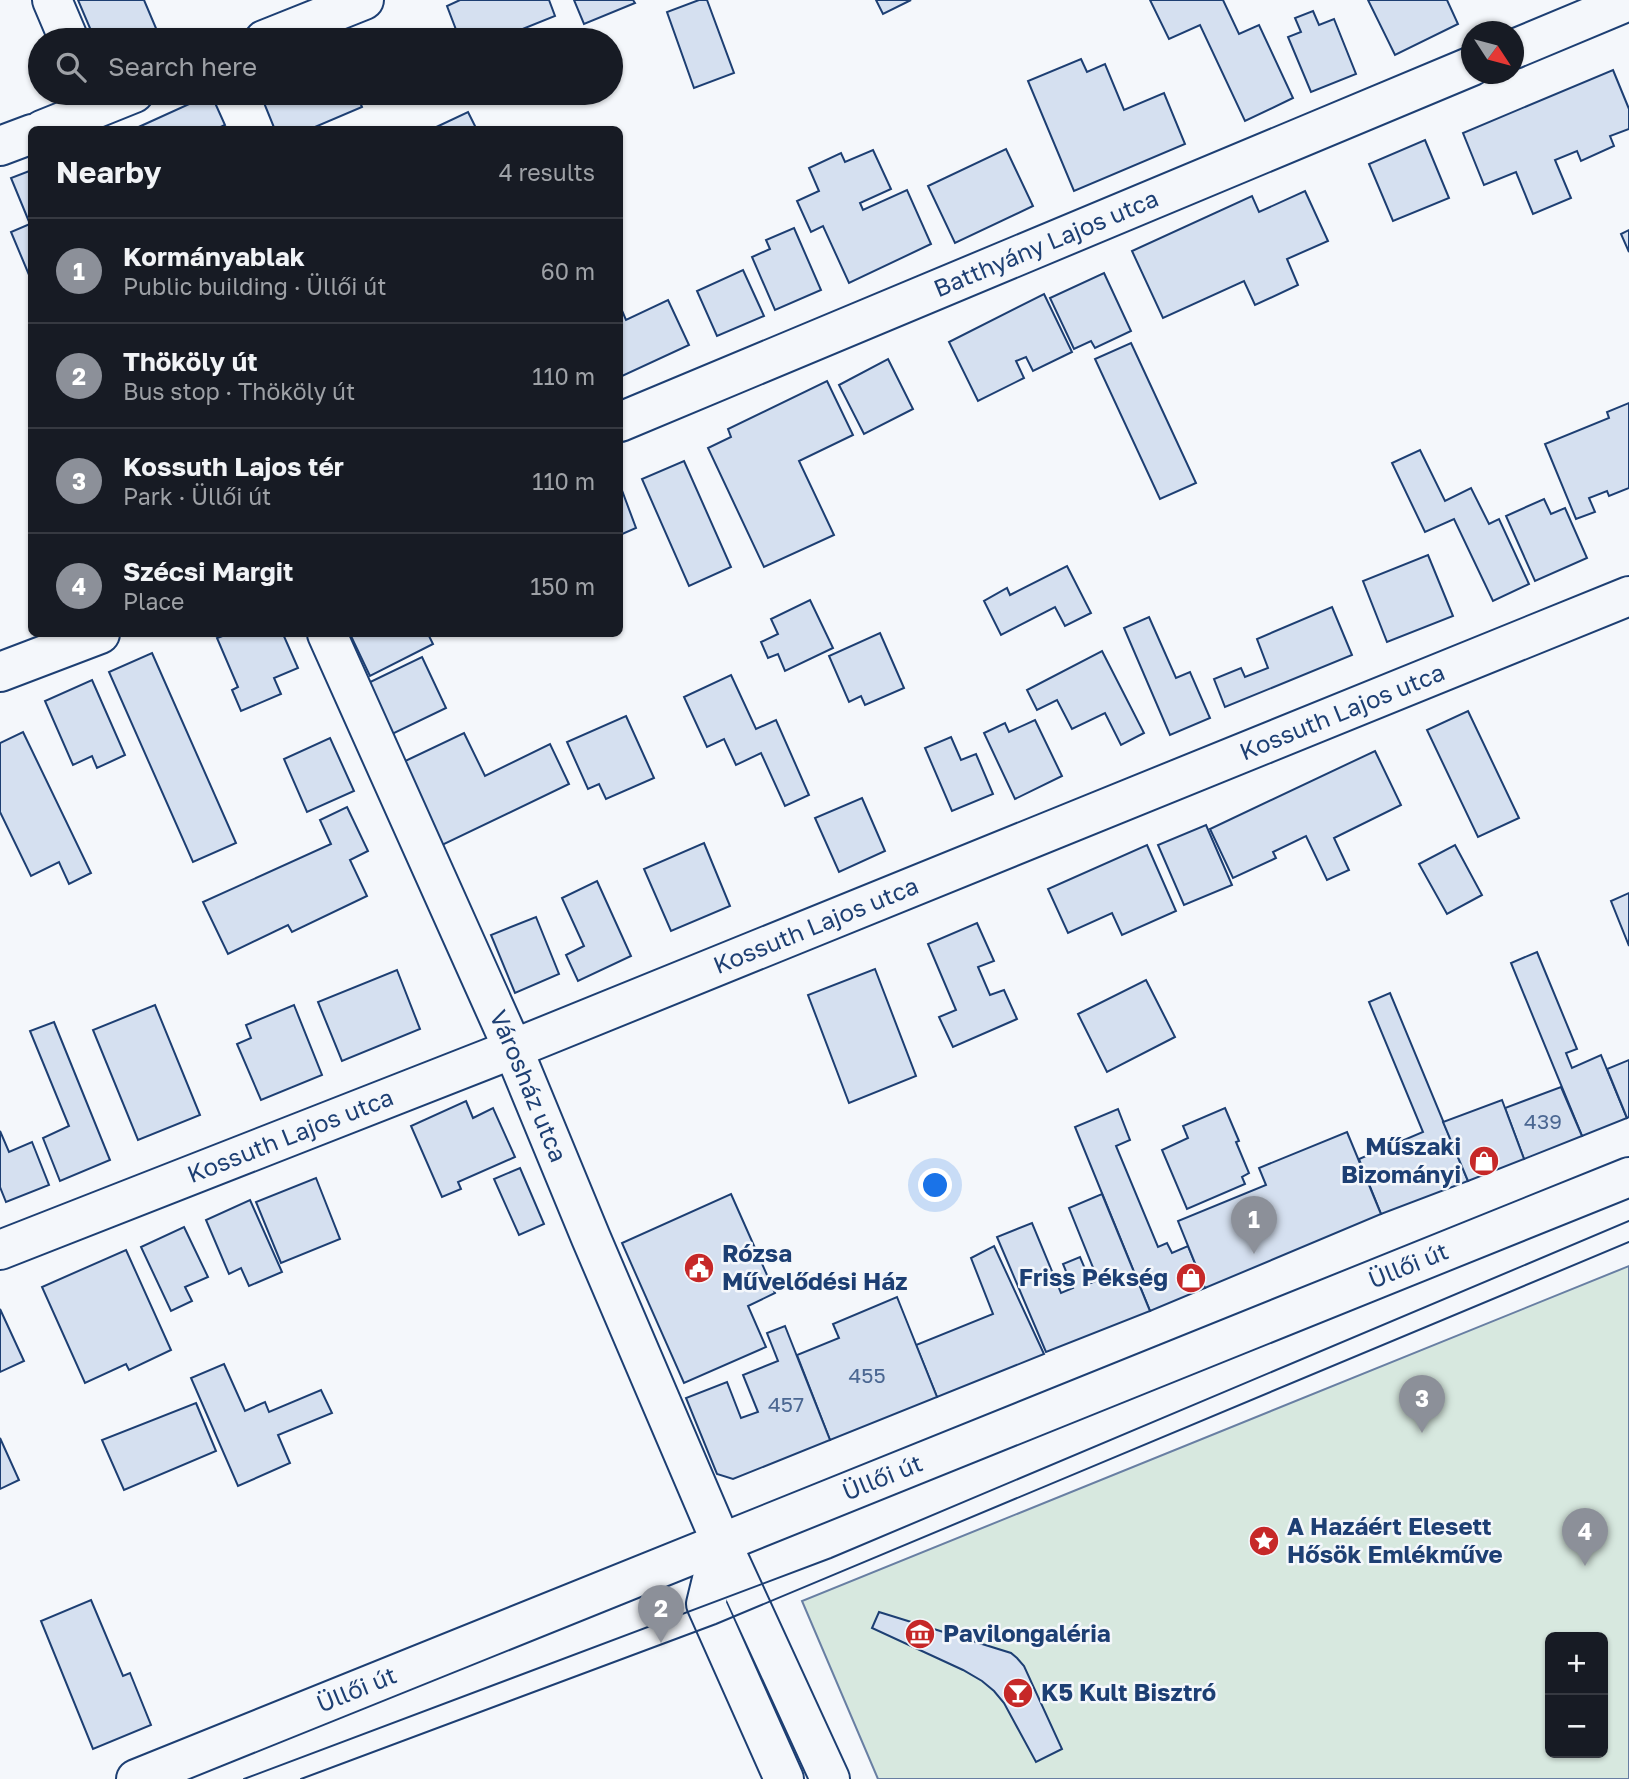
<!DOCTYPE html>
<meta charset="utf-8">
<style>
body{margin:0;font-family:"Golos Text",sans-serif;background:#20242c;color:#f1f3f6}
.controls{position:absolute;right:21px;bottom:21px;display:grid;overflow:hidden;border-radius:10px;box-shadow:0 2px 5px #0004}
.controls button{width:63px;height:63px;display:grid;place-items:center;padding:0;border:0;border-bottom:2px solid #363941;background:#171b24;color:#f1f3f6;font:35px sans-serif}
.compass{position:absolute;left:1461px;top:21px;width:63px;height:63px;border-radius:50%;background:#171b24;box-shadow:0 2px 5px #0004;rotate:126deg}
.you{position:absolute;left:936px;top:1186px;width:24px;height:24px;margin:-18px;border:5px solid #fff;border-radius:50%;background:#1a73e8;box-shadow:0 0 0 10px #1a73e833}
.badge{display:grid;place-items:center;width:46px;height:46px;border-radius:50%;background:#8c9099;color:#fff;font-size:23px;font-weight:700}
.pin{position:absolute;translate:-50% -58px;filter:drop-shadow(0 2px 4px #0008)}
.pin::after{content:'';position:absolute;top:37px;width:24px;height:21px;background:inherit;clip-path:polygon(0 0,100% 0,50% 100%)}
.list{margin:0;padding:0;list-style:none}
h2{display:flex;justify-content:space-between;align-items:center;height:91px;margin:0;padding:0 28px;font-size:30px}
h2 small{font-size:23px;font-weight:400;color:#9ea1a6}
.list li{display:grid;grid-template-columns:46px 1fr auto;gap:21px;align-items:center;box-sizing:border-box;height:105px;padding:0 28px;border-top:2px solid #363941}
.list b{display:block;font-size:26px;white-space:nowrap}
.list p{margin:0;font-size:23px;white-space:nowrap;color:#9ea1a6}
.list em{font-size:23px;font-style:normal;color:#9ea1a6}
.icon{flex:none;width:38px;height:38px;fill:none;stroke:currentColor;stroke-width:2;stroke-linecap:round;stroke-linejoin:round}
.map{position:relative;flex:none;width:1629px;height:1779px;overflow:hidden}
.search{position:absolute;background:#171b24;box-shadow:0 2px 5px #0004;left:28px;top:28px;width:595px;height:77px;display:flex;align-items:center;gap:18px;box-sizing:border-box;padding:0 24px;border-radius:38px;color:#9ea1a6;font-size:26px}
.panel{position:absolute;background:#171b24;box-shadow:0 2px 5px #0004;left:28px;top:126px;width:595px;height:511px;border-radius:10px}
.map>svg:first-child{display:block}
</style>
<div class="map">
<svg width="1629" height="1779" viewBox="0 0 1629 1779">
<rect width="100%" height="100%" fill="#f4f7fb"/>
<path fill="#d7e8df" stroke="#687fa3" stroke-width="2" fill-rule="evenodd" d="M 1629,1266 L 1629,1779 L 878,1779 L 802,1601 ZM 1550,1637 L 1603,1637 L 1603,1753 L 1550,1753 Z"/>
<g fill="#d5e0f0" stroke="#1d3f73" stroke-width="2">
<polygon points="78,0 144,0 161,40 95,40"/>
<polygon points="460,0 549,0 555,16 495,40 460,40 447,6"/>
<polygon points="574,0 633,0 635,3 584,24"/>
<polygon points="699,0 707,0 734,73 694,88 667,12"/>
<polygon points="876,0 911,0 883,14"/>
<polygon points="1150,0 1223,0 1239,34 1259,25 1293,98 1245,121 1200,25 1169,39"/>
<polygon points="1368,0 1447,0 1458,24 1395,55"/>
<polygon points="1313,11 1319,25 1334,19 1356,74 1311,92 1288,37 1301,32 1295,18"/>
<polygon points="1081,59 1087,72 1105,64 1124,110 1164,93 1185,144 1074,191 1028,81"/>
<polygon points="1613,70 1629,109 1629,129 1610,136 1614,146 1581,161 1577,151 1555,160 1571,198 1533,214 1516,172 1484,185 1463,133"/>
<polygon points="260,93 356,93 362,107 308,130 275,130"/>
<polygon points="211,94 225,125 214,130 132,130"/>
<polygon points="468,112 477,130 430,130"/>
<polygon points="1425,140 1449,198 1393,221 1369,164"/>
<polygon points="1006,149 1033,206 955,243 928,186"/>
<polygon points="873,150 891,189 860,203 863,210 907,190 931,244 849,283 823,226 811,232 797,201 819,191 809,168 841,153 845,162"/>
<polygon points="32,170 32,282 11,232 30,224 11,178"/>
<polygon points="1305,191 1328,241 1287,259 1298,285 1255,305 1244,281 1163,318 1132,251 1252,196 1259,212"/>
<polygon points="794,228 821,290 775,310 752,257 770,249 766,240"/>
<polygon points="1629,230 1629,252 1621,234"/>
<polygon points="743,270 764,316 717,336 697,291"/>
<polygon points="1104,273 1131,331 1095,348 1091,341 1074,349 1050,298"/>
<polygon points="1044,294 1072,352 1033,371 1026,357 1016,361 1024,378 978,401 949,342"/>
<polygon points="668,300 689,345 620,377 620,306 626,320"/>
<polygon points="1131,343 1196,483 1160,499 1095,359"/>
<polygon points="888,359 913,409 864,434 839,385"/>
<polygon points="827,381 853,435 799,461 834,535 764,567 708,448 731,437 728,429"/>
<polygon points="1629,403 1629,488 1609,496 1607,491 1589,498 1595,512 1576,519 1545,444 1609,418 1607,412"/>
<polygon points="1420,450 1445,501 1471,488 1489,524 1499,519 1529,584 1493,601 1454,519 1425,532 1392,463"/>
<polygon points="684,461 731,567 689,586 642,479"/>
<polygon points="620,485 636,528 620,535"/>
<polygon points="1544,499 1551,514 1565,508 1587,558 1535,581 1506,516"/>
<polygon points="1428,555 1453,616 1387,642 1363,581"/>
<polygon points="1067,566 1091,613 1065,626 1055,607 1001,635 984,601 1007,588 1010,595"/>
<polygon points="810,600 833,648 785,671 778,654 768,658 761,642 778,634 771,619"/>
<polygon points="1332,607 1352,655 1225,707 1214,679 1241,668 1245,677 1268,668 1257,639"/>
<polygon points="1149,617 1176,678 1190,672 1210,718 1170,735 1124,628"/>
<polygon points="880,633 904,688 865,705 861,696 849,702 829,656"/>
<polygon points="228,634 283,634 298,668 274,678 281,694 241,711 232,690 238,687 217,638"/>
<polygon points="350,634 428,634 433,644 370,676"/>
<polygon points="1102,651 1144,733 1121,745 1105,713 1072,729 1057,700 1037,710 1027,690"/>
<polygon points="152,653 236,843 193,862 109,672"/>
<polygon points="422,657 446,708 388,736 364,685"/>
<polygon points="731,675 756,729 776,720 809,795 785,806 761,753 736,765 724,739 707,747 684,697"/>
<polygon points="92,680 125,755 97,768 92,756 73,765 45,701"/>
<polygon points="1468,711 1519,818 1478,837 1427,730"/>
<polygon points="626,716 654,778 606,799 599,784 588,789 567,742"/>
<polygon points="1035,720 1062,776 1015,799 984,733 1005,723 1009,732"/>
<polygon points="23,732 91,873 69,884 59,862 31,876 0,812 0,743"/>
<polygon points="464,733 485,776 550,744 569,784 440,846 401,763"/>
<polygon points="951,737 961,760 976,754 993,794 952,811 925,748"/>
<polygon points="330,738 354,791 307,812 284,759"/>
<polygon points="1375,751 1401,805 1334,838 1349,870 1327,880 1306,836 1273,852 1276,858 1233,878 1210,829"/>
<polygon points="862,798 885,851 839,872 815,818"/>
<polygon points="347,807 368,851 350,860 367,896 292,932 288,925 228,954 203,902 331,844 320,820"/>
<polygon points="1206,825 1232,885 1184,905 1158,845"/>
<polygon points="704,843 730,906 671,931 644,869"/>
<polygon points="1147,845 1176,911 1122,935 1112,913 1068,933 1048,889"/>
<polygon points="1455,845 1482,895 1447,914 1419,864"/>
<polygon points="597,881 631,956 578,981 566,955 584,946 562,898"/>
<polygon points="1629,893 1629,946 1611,901"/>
<polygon points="536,917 559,974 515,993 491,935"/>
<polygon points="977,923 994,961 978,967 990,995 1004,990 1017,1019 953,1047 939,1017 956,1010 928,944"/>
<polygon points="1537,952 1577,1049 1566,1053 1572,1068 1601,1055 1627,1118 1582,1136 1511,963"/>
<polygon points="875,969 916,1076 849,1103 808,995"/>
<polygon points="397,970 420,1029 342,1061 318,1002"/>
<polygon points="1146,980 1175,1037 1107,1072 1078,1014"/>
<polygon points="1390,993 1468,1181 1381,1214 1359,1159 1423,1132 1369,1002"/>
<polygon points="155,1005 200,1115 138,1140 93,1030"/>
<polygon points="294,1005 322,1075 261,1100 237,1044 251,1038 246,1025"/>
<polygon points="54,1022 110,1160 60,1181 43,1138 69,1126 30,1031"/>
<polygon points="1629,1060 1629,1117 1627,1118 1607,1069"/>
<polygon points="1561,1087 1582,1136 1524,1159 1505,1108"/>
<polygon points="1502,1100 1524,1159 1468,1181 1443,1122"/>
<polygon points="466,1101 473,1118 493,1108 515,1157 458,1182 461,1189 442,1197 411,1126"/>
<polygon points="1225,1108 1239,1141 1236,1142 1249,1173 1242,1177 1245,1184 1187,1209 1162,1150 1188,1138 1183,1126"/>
<polygon points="1118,1109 1130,1140 1116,1146 1158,1247 1167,1243 1172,1253 1188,1246 1205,1288 1150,1311 1075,1127"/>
<polygon points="0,1131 9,1152 32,1142 49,1185 6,1202 0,1187"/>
<polygon points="1347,1132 1381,1214 1205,1288 1178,1221 1266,1185 1259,1168"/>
<polygon points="520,1168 544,1224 519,1235 494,1179"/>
<polygon points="316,1178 340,1239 281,1263 256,1202"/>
<polygon points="731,1194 775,1293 748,1306 766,1347 684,1383 622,1243"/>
<polygon points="1102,1194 1150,1311 1046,1352 997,1237 1032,1223 1061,1293 1073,1288 1063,1264 1080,1257 1091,1283 1098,1280 1069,1208"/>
<polygon points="250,1200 282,1272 249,1286 241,1268 229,1274 206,1220"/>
<polygon points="184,1227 208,1277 185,1287 192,1301 171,1311 141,1247"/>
<polygon points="994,1246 1044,1354 937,1397 916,1345 993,1314 971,1258"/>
<polygon points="126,1250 171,1350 129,1370 126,1364 85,1383 42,1287"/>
<polygon points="897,1297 937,1397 830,1440 797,1355 839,1338 833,1324"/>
<polygon points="0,1309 24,1361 0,1372"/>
<polygon points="785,1326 830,1440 733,1479 717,1474 686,1398 727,1382 741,1418 758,1412 743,1375 778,1361 767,1333"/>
<polygon points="224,1364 245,1411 265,1402 269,1412 321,1390 332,1413 278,1435 290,1463 238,1486 191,1378"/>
<polygon points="196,1403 216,1451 124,1490 102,1440"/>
<polygon points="0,1438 19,1480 0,1489"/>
<polygon points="91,1600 123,1676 130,1673 151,1725 93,1749 41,1621"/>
<polygon points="879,1612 1011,1653 1017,1658 1024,1666 1062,1749 1036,1762 1004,1703 994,1691 982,1681 963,1670 872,1628"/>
</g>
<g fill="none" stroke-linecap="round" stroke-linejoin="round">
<g stroke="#1d3f73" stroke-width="42">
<g id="minor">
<polyline points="52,0 69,40"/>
<polyline points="264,40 364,0"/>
<polyline points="1514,49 1629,1"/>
<polyline points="42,130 134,93"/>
<polyline points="0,146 32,134"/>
<path id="s1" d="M 620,422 L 1472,66"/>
<path id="s2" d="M 327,634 L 513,1049 L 591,1238 L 721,1542 L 830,1779"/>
<polyline points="0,672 100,634"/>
<path id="s3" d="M 0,1250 L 513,1049 L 1629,596"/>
<polyline points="721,1542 706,1604 784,1779"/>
</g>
</g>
<g stroke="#1d3f73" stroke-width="42">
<g id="major">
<path id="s4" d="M 136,1779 L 1629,1177"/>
</g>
</g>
<use href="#minor" stroke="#f4f7fb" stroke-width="38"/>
<use href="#major" stroke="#f4f7fb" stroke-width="38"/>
<g stroke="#1d3f73" stroke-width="2">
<polyline points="244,1779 831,1558 1629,1221"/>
<polyline points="301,1779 716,1624 1629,1242"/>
</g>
</g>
<defs>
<g id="shop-disc" transform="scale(1.575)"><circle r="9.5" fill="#c62828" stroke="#f4f7fb"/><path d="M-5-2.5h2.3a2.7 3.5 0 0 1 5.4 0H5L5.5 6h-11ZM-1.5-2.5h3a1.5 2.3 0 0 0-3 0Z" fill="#fff"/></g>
<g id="civic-disc" transform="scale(1.575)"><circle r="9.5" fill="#c62828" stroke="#f4f7fb"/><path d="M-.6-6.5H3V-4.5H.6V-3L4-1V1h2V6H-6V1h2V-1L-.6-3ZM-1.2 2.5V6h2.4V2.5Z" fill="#fff"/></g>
<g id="sight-disc" transform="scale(1.575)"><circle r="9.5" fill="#c62828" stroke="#f4f7fb"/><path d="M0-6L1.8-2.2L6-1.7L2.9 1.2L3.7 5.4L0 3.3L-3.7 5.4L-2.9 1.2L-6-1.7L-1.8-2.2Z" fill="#fff"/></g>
<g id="museum-disc" transform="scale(1.575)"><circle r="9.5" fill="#c62828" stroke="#f4f7fb"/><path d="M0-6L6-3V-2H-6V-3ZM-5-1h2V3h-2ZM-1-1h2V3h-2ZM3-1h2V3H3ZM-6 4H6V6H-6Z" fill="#fff"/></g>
<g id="bar-disc" transform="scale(1.575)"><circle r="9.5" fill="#c62828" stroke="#f4f7fb"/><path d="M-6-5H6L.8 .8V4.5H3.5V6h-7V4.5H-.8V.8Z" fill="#fff"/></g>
</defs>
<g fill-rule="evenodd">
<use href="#shop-disc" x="1484" y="1161"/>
<use href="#civic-disc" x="699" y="1268"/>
<use href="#shop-disc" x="1191" y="1278"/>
<use href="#sight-disc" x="1264" y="1541"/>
<use href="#museum-disc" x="920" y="1634"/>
<use href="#bar-disc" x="1018" y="1693"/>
</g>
<g text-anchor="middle" stroke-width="5" stroke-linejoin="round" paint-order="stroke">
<g font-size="21" fill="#4b6792">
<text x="1543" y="1129">439</text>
<text x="867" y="1383">455</text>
<text x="786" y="1412">457</text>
</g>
<g font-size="24" fill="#1d3f73" stroke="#f4f7fb">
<text dy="8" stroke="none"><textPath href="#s1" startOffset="462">Batthyány Lajos utca</textPath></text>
<text dy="8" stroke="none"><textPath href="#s3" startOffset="1446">Kossuth Lajos utca</textPath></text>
<text dy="8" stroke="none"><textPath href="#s3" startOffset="878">Kossuth Lajos utca</textPath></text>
<text dy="8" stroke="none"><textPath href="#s2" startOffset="495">Városház utca</textPath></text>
<text dy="8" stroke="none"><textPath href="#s3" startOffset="312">Kossuth Lajos utca</textPath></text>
<text dy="8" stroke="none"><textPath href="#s4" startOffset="1372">Üllői út</textPath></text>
<text dy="8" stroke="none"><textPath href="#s4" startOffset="805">Üllői út</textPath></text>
<text dy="8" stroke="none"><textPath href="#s4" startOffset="238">Üllői út</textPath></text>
</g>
<g font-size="24" font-weight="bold" fill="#1d3f73" stroke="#f4f7fb" text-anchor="start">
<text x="1461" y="1155" text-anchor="end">Műszaki<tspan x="1461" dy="28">Bizományi</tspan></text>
<text x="722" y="1262">Rózsa<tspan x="722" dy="28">Művelődési Ház</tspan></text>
<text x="1168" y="1286" text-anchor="end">Friss Pékség</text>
<text x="1287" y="1535">A Hazáért Elesett<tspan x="1287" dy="28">Hősök Emlékműve</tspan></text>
<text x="943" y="1642">Pavilongaléria</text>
<text x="1041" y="1701">K5 Kult Bisztró</text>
</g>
</g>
</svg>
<div class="controls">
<button>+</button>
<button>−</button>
</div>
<svg class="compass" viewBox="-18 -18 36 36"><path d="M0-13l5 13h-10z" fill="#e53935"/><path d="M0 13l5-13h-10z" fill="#9ea1a6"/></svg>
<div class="you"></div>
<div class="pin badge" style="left:1254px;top:1254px">1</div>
<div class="pin badge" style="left:661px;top:1643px">2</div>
<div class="pin badge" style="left:1422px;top:1433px">3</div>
<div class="pin badge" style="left:1585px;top:1566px">4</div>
<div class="search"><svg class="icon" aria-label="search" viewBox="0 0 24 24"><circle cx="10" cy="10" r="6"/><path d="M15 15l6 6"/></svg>Search here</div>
<section class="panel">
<h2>Nearby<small>4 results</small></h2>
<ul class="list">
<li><span class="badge">1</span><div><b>Kormányablak</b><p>Public building · Üllői út</p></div><em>60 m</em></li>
<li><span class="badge">2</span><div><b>Thököly út</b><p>Bus stop · Thököly út</p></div><em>110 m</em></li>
<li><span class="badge">3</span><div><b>Kossuth Lajos tér</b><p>Park · Üllői út</p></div><em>110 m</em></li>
<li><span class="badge">4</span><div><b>Szécsi Margit</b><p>Place</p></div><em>150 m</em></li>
</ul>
</section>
</div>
